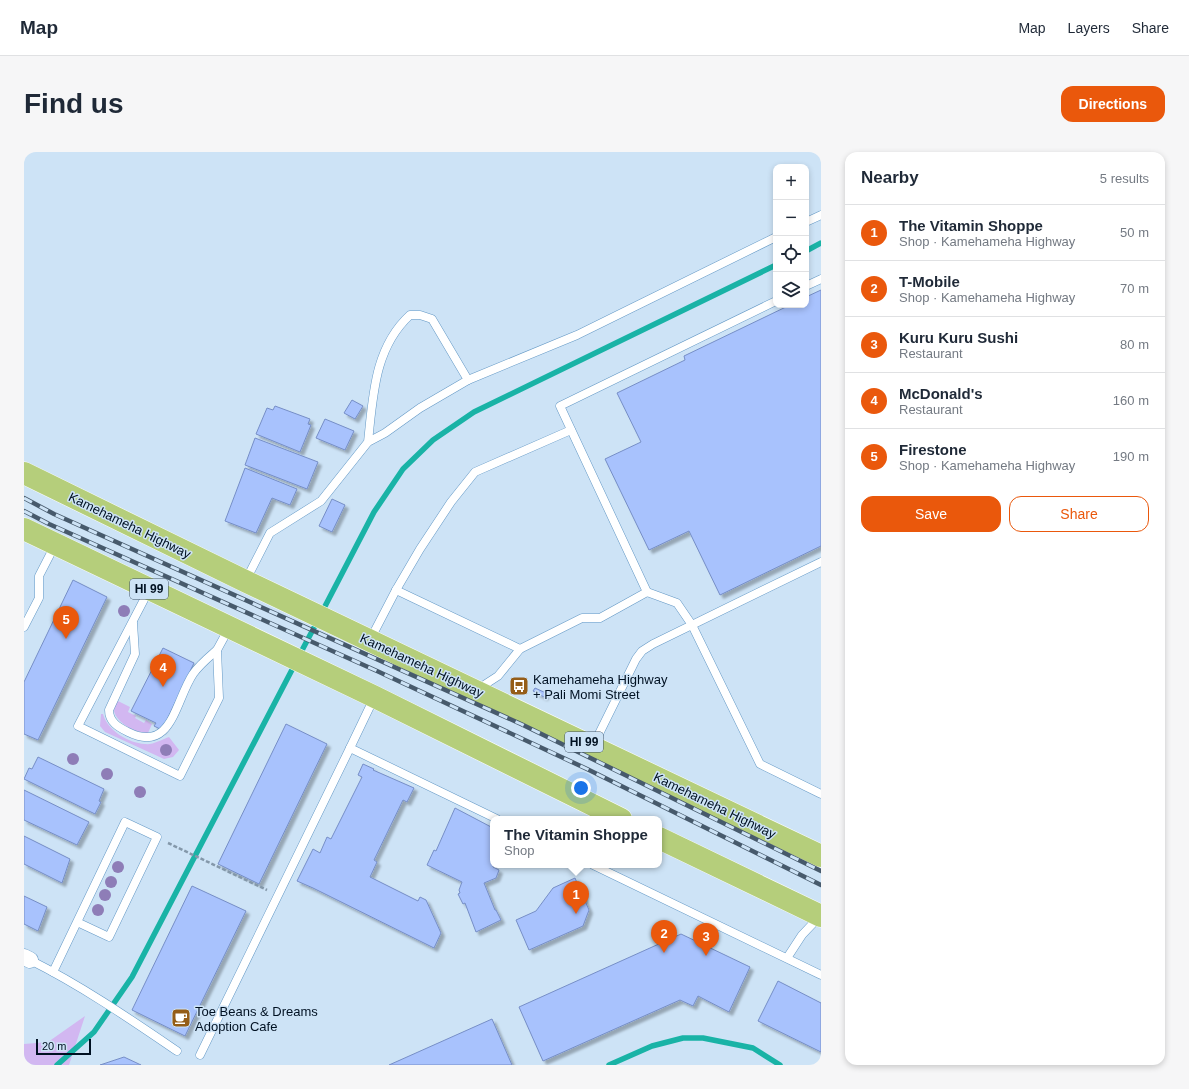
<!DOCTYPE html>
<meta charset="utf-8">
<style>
body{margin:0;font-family:Arial,sans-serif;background:#f6f6f7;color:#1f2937}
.controls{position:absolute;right:12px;top:12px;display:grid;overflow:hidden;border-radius:8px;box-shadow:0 2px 6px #0003}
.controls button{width:36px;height:36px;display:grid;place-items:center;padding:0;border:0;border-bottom:1px solid #e0e1e3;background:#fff;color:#1f2937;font:20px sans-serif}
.scale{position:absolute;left:12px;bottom:10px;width:55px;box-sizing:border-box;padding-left:4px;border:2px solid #012;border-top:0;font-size:11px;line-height:14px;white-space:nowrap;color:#012;-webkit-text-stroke:3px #cde3f6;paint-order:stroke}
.you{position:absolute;left:557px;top:636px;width:14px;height:14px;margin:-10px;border:3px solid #fff;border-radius:50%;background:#1a73e8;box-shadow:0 0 0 6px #1a73e833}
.badge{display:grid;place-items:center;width:26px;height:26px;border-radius:50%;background:#ea580c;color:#fff;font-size:13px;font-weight:700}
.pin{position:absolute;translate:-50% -33px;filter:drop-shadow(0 1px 2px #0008)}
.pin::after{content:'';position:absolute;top:21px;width:14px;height:12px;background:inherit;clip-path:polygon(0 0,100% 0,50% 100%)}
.popup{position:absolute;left:466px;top:664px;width:172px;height:52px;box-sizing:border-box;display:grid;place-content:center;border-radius:8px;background:#fff;filter:drop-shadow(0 1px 3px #0005);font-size:13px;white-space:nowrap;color:#747a83}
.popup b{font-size:15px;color:#1f2937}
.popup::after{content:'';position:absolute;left:50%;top:100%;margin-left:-8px;border:8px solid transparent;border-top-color:#fff}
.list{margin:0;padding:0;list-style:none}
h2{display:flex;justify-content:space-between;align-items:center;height:52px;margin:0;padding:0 16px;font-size:17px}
h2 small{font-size:13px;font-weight:400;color:#747a83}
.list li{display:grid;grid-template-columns:26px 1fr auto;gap:12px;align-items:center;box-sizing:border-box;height:56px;padding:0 16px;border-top:1px solid #e0e1e3}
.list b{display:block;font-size:15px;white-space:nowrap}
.list p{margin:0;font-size:13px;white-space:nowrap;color:#747a83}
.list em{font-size:13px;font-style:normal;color:#747a83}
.actions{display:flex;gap:8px;padding:12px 16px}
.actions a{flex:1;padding:9px 0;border:1px solid #ea580c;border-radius:12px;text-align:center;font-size:14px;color:#ea580c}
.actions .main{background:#ea580c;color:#fff}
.icon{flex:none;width:22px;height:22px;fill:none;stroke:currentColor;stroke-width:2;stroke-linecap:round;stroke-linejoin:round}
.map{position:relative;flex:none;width:797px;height:913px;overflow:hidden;border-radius:12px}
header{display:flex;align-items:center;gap:24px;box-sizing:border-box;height:56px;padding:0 20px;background:#fff;border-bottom:1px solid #e0e1e3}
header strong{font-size:19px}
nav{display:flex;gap:22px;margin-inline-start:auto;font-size:14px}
.intro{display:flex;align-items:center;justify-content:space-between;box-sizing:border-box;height:96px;padding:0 24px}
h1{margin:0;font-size:28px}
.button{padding:10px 18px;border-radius:12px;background:#ea580c;color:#fff;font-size:14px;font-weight:700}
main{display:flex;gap:24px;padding:0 24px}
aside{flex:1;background:#fff;border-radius:12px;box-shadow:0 2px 6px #0003}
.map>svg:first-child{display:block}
</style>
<header>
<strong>Map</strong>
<nav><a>Map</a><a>Layers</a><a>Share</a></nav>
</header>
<div class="intro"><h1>Find us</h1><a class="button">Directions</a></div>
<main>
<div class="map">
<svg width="797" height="913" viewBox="0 0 797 913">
<defs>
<filter id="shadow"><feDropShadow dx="3.5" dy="3.5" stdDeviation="1" flood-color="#0004"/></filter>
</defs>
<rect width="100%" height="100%" fill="#cde3f6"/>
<g fill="#d2b7f1">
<path d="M 92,548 L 106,555 L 104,560 L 112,564 L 111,566 L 120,571 L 122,568 L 128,572 L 124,581 C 111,581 93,571 90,559 Z"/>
<path d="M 77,562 L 79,562 C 83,578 104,591 121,592 C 129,593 137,588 145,585 L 155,598 L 149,605 L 140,607 L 81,580 L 76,574 Z"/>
<polygon points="61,864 45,913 0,913 0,892 24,890"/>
</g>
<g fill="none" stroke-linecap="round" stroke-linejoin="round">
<g stroke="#19b3a6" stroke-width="5.5">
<polyline points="782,99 797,91"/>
<polyline points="298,460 350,360 379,317 409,288 450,260 752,113"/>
<polyline points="275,504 294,468"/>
<polyline points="33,913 70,880 108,825 271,512"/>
<polyline points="585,913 628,894 659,886 679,886 729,896 756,913"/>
</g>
</g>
<g fill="#a8c2fd" stroke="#768ec6" filter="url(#shadow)">
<polygon points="797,138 797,394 696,443 665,379 625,398 581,307 617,290 593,241 661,208 660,204 766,153 782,153 782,145"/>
<polygon points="328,248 339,254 331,267 320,261"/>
<polygon points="251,254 286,267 284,272 287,273 276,300 232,282 243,256 249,258"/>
<polygon points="301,267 330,279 321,298 292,286"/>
<polygon points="231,286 294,310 283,337 221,313"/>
<polygon points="221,316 273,337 266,353 248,346 232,381 201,369"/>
<polygon points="308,347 321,353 308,380 295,374"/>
<polygon points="49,428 83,445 14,588 0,582 0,530"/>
<polygon points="139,496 170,511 138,578 130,574 132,571 107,559"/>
<polygon points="511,536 522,541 520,545 509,539"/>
<polygon points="262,572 303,592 235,732 194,712"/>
<polygon points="14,605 80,637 75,649 77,650 71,662 0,627 5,616 8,617"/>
<polygon points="339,612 350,617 349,618 390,636 383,650 379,648 350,708 353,710 346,725 394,749 396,745 402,748 417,781 410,796 289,736 273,729 289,697 296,701 303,685 307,687 338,625 334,623"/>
<polygon points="0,638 65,670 53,693 0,668"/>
<polygon points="431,656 469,676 469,715 475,718 472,726 460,731 471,758 472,758 477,768 452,780 441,751 439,752 434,742 436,741 435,738 438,730 403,713 410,698 412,699"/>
<polygon points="0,684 46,707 38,731 0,712"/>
<polygon points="551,726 565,758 559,774 505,798 492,768 512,759 529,736"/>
<polygon points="168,734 222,759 161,884 108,858"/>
<polygon points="0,744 23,755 14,779 0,772"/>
<polygon points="657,782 726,815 705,860 674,844 669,854 656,848 519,909 495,855"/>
<polygon points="754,829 797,851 797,900 734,869"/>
<polygon points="468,867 488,913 365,913"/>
<polygon points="100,905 117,913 76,913"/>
</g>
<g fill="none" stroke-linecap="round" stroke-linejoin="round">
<g stroke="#6398c5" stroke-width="9">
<g id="service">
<polyline points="782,70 797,63"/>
<polyline points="782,134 797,127"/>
<polyline points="752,149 536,254 623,440 653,451 668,473 736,612 797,642"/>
<polyline points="444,228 553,183 752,85"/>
<path d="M 222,428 L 246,381 L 297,349 L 344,290 L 361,281 L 396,256 L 444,228 L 408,167 L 396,163 L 386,163 C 350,196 349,245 344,290"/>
<polyline points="125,438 54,574 156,624 195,546 193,498 205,476"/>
<polyline points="372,438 496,497"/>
<path d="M 109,471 L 111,502 L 85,558 C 85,570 94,575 104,580 C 148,602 151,549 169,522 C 176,512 185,505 193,498"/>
<polyline points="0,475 15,446 15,424 31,393"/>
<polyline points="346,488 372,438 396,397 427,350 451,320 547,278"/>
<polyline points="454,537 474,524 496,497 558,466 576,466 623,440"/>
<polyline points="350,546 326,596 473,667"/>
<polyline points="569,594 612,507 618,499 629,492 797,410"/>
<polyline points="569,713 797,823"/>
<polyline points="763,806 778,783 796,764"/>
<path d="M 6,808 C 58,834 106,867 153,899"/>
<path d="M 29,820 C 53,770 77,720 101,670 L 133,685 L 85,785 L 53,770"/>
<polyline points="176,903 326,596"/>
</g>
</g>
<g stroke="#6398c5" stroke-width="17">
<polyline id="minor" points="0,805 6,808"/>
</g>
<g stroke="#fff" stroke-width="23">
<g id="primary">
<polyline points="0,321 221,429 797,704"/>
<polyline points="0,377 351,545 597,667"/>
<polyline points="635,686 797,764"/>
</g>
</g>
<polyline stroke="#8498aa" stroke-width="2.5" stroke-dasharray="4 2" stroke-linecap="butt" points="144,691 243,738"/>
<use href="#service" stroke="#fff" stroke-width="8"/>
<use href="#minor" stroke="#fff" stroke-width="16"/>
<use href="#primary" stroke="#b5ce7b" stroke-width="22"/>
<g stroke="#475a6c" stroke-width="4.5">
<g id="rail">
<polyline points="0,346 30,362 497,572 797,719"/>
<polyline points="0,359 25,372 353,519 563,617 797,733"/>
</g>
</g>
<use href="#rail" stroke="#cde3f6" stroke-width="3" stroke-dasharray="9" stroke-linecap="butt"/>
</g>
<g fill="#8e7db7">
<circle cx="100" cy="459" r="6"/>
<circle cx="142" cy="598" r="6"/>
<circle cx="49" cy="607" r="6"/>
<circle cx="83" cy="622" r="6"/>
<circle cx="116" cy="640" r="6"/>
<circle cx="94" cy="715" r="6"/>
<circle cx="87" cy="730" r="6"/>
<circle cx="81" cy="743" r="6"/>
<circle cx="74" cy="758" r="6"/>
</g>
<defs>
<g id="bus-square" transform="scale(1)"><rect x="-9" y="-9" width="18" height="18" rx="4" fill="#955d18" stroke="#cde3f6"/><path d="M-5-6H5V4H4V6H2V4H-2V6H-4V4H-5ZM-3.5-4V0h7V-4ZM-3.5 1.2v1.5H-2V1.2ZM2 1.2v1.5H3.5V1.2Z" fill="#fff"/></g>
<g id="cafe-square" transform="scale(1)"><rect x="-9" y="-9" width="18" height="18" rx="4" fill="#955d18" stroke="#cde3f6"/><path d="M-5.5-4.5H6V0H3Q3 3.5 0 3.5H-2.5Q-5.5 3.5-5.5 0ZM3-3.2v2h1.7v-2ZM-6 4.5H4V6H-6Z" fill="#fff"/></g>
</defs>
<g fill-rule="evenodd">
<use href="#bus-square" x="495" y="534"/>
<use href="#cafe-square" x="157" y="866"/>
</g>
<g text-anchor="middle" stroke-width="3" stroke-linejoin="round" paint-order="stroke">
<g fill="#cde3f6" stroke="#3e5062" stroke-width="1">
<rect x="106" y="427" width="38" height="20" rx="3"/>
<rect x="541" y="580" width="38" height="20" rx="3"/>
</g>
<g font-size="12" font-weight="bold" fill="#012">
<text x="125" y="441">HI 99</text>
<text x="560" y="594">HI 99</text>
</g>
<g font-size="13" fill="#012" stroke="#cde3f6">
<text transform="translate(106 373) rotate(26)" y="5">Kamehameha Highway</text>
<text transform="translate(398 513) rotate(25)" y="5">Kamehameha Highway</text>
<text transform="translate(691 653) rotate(26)" y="5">Kamehameha Highway</text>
</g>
<g font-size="13" fill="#012" stroke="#cde3f6" text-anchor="start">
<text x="509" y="532">Kamehameha Highway<tspan x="509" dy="15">+ Pali Momi Street</tspan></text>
<text x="171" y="864">Toe Beans &amp; Dreams<tspan x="171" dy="15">Adoption Cafe</tspan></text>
</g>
</g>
</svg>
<div class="controls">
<button>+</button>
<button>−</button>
<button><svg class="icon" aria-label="locate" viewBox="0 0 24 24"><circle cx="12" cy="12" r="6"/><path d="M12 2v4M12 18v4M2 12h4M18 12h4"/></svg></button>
<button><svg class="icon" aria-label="layers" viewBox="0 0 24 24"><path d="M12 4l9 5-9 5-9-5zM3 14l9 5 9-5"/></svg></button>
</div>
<div class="scale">20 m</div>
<div class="you"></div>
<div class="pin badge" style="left:552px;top:762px">1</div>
<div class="popup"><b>The Vitamin Shoppe</b>Shop</div>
<div class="pin badge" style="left:640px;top:801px">2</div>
<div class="pin badge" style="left:682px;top:804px">3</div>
<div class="pin badge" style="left:139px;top:535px">4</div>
<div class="pin badge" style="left:42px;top:487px">5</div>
</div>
<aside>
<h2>Nearby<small>5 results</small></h2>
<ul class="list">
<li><span class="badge">1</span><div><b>The Vitamin Shoppe</b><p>Shop · Kamehameha Highway</p></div><em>50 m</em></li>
<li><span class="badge">2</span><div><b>T-Mobile</b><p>Shop · Kamehameha Highway</p></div><em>70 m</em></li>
<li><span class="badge">3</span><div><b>Kuru Kuru Sushi</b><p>Restaurant</p></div><em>80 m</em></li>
<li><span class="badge">4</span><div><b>McDonald's</b><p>Restaurant</p></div><em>160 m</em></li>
<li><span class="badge">5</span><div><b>Firestone</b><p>Shop · Kamehameha Highway</p></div><em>190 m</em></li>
</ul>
<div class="actions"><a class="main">Save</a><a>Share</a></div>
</aside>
</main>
